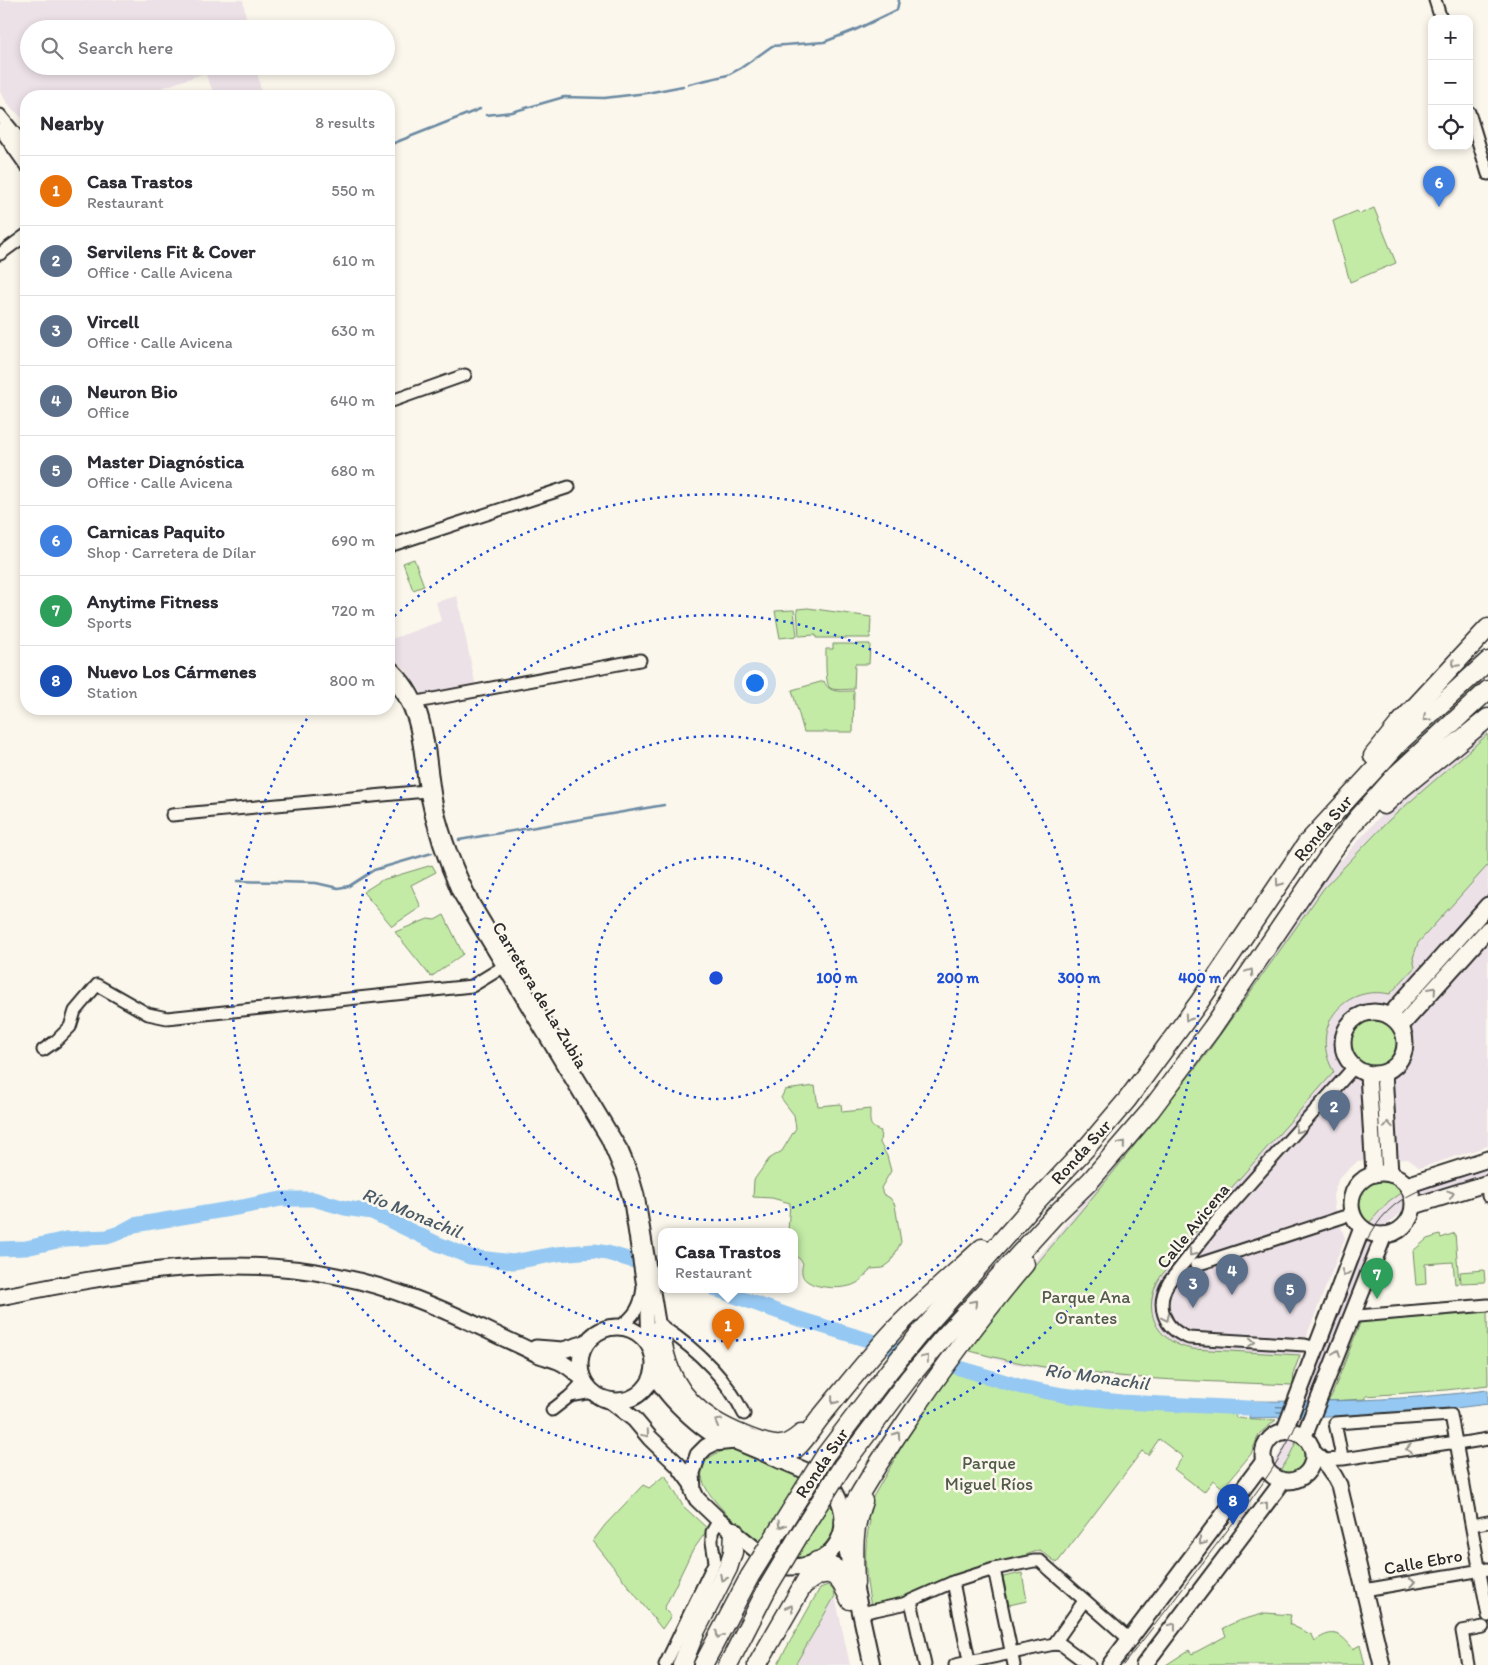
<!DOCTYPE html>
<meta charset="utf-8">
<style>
body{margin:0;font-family:Itim,sans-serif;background:#f7f7f7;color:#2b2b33}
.controls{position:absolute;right:15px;top:15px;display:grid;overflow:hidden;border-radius:10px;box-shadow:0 2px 8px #0003}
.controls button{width:45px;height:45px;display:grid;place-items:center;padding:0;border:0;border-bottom:1px solid #e1e1e2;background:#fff;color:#2b2b33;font:25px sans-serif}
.you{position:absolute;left:754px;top:682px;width:18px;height:18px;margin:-12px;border:4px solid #fff;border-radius:50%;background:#1a73e8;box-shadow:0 0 0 8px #1a73e833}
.badge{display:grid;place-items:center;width:32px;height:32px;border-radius:50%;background:#1f6fb2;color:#fff;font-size:16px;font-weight:700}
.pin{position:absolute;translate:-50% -41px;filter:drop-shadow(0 1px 2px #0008)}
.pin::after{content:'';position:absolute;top:26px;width:18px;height:15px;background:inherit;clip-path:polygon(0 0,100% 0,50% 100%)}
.popup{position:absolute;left:658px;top:1228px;width:140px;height:65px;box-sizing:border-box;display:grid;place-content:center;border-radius:10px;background:#fff;filter:drop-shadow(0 1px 4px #0005);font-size:16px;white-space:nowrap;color:#7c7c81}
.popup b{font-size:19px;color:#2b2b33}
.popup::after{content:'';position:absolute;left:50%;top:100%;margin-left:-10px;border:10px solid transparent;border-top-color:#fff}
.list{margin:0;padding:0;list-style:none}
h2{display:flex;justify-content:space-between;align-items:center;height:65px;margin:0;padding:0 20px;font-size:21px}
h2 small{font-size:16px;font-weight:400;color:#7c7c81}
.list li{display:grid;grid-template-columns:32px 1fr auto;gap:15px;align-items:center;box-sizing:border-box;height:70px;padding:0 20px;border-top:1px solid #e1e1e2}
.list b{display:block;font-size:19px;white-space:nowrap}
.list p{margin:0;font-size:16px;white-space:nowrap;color:#7c7c81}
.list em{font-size:16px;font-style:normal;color:#7c7c81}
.icon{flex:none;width:28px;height:28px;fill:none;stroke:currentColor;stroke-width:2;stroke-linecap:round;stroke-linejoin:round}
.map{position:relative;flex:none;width:1488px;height:1665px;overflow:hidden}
.search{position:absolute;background:#fff;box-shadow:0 2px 8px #0003;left:20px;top:20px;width:375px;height:55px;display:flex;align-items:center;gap:12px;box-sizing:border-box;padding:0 18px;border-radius:28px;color:#7c7c81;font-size:19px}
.panel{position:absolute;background:#fff;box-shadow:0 2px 8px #0003;left:20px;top:90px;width:375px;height:625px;border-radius:20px}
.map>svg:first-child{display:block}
</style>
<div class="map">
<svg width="1488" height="1665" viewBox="0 0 1488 1665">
<rect width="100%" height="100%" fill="#fbf7ec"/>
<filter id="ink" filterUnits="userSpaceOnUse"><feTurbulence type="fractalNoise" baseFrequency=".02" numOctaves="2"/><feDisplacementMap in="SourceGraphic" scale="10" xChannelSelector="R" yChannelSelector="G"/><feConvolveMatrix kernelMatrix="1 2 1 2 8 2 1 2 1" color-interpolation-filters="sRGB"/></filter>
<g filter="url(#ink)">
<g fill="#ece1e7">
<polygon points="0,0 243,0 248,29 29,29 29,66 256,66 262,96 215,96 205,73 138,96 26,96 26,121 10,107 0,92"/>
<polygon points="457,596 476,687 425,697 404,668 389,654 389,640 441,621 436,602"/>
<polygon points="1488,727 1488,1146 1420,1168 1408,1159 1358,1161 1339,1178 1333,1195 1334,1207 1345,1238 1309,1330 1296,1370 1293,1386 1123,1378 1081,1374 1007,1363 964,1349 1183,1079 1326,877 1383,813"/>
<polygon points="1488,1162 1488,1178 1409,1206 1388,1224 1384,1230 1303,1429 1290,1425 1368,1224 1389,1201 1405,1190"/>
<polygon points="1288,1438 1297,1440 1289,1457 1279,1473 1272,1466"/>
<polygon points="835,1596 850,1665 795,1665"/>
</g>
<g fill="#c3eba6" stroke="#778b68">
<polygon points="1374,208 1396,263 1350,282 1333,221 1357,211 1360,214"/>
<polygon points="414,559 424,586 413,590 403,563"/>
<polygon points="808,608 871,617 870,638 816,638 816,635 799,636 797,609"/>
<polygon points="794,610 797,636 780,638 775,611"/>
<path d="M 833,644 L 870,644 L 869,664 L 855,664 L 854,689 C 848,689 835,691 830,688 C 825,684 826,657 826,649 L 833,649 Z"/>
<path d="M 824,681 C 829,694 841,691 854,691 L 853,732 L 804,732 L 792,690 Z"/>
<path d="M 1488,734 L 1488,865 L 1418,943 L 1413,958 L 1415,967 L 1390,994 C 1341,984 1309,1030 1334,1072 L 1225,1195 L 1161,1276 C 1140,1308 1155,1342 1192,1349 L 1300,1355 L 1294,1371 L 1293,1385 C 1184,1380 1075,1380 970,1351 L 974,1339 L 1111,1175 L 1205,1056 L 1324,888 L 1389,820 Z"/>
<polygon points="432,865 436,872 411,885 421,907 392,926 363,892 382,880"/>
<polygon points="444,915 463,954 431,977 395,932 428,919 435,920"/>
<circle cx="1376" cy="1043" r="25"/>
<path d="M 815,1086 L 818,1106 L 841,1104 L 842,1112 L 870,1109 C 870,1122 868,1127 881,1131 L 880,1143 L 887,1156 L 891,1171 L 881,1188 L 883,1194 L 890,1198 L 895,1205 L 901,1242 L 891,1262 L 883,1268 L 871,1269 C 867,1273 862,1280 857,1283 C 846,1290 817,1289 807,1281 C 801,1277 801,1270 803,1263 L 794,1253 L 794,1231 L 788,1231 L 790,1203 L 772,1198 L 753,1197 L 754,1180 L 769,1159 L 782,1151 L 796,1128 L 794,1115 L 781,1098 L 785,1090 Z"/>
<path d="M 1382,1179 C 1392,1180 1398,1183 1405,1190 L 1389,1201 L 1368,1224 C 1350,1207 1359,1184 1382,1179 Z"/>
<polygon points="1455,1233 1459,1283 1455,1284 1453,1262 1425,1264 1426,1284 1416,1285 1413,1251 1427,1239 1440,1235 1441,1238"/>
<polygon points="1484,1270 1485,1282 1461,1283 1460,1272"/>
<polygon points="1487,1308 1488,1385 1446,1390 1366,1396 1366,1399 1328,1401 1332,1395 1362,1318"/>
<path d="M 950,1370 C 974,1377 999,1386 1023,1391 C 1093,1404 1164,1409 1235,1414 L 1236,1418 L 1276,1420 L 1259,1434 L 1251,1454 L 1223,1488 L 1213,1480 L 1204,1492 L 1174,1469 L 1183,1457 L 1159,1439 L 1148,1455 L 1142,1451 L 1057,1563 L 1040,1550 L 1014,1559 L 969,1570 L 947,1579 L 915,1595 L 871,1606 C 865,1578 863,1549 870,1521 L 864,1518 L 873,1497 L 932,1394 Z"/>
<path d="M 1297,1440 L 1300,1442 L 1299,1444 C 1307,1452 1308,1467 1295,1472 C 1290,1475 1283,1473 1279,1473 L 1289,1457 Z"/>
<path d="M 730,1449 C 756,1455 821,1479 833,1503 C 845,1530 823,1558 796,1561 C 788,1562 778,1556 771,1552 C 747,1531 656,1467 730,1449 Z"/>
<polygon points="665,1475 683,1506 708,1529 691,1553 664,1609 671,1616 662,1629 593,1541 605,1525 643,1485 649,1488"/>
<polygon points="1022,1573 1027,1601 1009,1605 1003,1577"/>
<polygon points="828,1585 833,1590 835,1596 795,1665 777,1665 820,1588"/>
<path d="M 1266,1613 L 1291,1615 L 1289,1624 L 1312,1635 L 1315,1641 C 1333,1628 1341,1633 1353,1649 L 1360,1645 L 1365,1665 L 1166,1665 L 1189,1650 L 1192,1654 L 1226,1636 L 1223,1628 L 1238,1621 Z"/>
</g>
<path fill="#95c8f2" stroke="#6b89a2" d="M 1488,1390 L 1488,1404 C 1409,1415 1329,1416 1249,1418 L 1251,1401 C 1331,1402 1409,1400 1488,1390 Z"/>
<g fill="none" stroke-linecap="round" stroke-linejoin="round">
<polyline stroke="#556a7b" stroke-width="1" points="1282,1412 1257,1412 1255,1410 1258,1406 1284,1407"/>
<g stroke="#6b89a2" stroke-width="2.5">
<polyline points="689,84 728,75 741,68 772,46 824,42 855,30 897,10 899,0"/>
<polyline points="486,115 512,112 564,97 604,98 647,93 683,86"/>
<polyline points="389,145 480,109"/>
<polyline points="459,840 664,805"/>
<polyline points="237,881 316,883 338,888 349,886 374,870 432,853"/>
</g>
<g stroke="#95c8f2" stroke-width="15">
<polyline points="0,1249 26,1248 66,1239 107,1237 119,1233 134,1225 242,1207 281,1199 313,1199 345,1208 372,1212 438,1244 470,1257 513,1262 557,1254 594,1251 607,1253 662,1269"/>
<polyline points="715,1289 796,1318 1022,1387 1063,1395 1121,1402 1269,1409"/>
</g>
<g stroke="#2b2b2b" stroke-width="15">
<g id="minor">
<polyline points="1435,0 1441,19"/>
<polyline points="1469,112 1488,174"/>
<polyline points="0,115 18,137 26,150"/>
<polyline points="0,129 26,166"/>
<polyline points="0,254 26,235"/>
<polyline points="389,402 465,375"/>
<polyline points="389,546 569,487"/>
<path d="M 389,665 C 434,705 426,754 437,807 C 445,841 458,873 474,904 L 622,1150 L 632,1174 L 638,1195 L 660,1328 L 663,1327 C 696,1349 727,1379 744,1414"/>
<path d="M 389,677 C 422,712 418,748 426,792 C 433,827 443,859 458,892 L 607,1139 L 623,1176 L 630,1202 L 643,1287 C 641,1306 635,1316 619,1327"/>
<polyline points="417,702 640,660"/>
<polyline points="172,815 426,791"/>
<polyline points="43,1050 56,1041 70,1027 75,1011 97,985 148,1014 167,1018 472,986 503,967"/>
<polyline points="1487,1183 1488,1196"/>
<polyline points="1196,1265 1343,1217"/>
<polyline points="1358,1316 1488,1305"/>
<polyline points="648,1343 647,1315 650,1293"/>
<path d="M 1316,1348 L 1305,1345 L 1189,1338 C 1163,1329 1155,1305 1169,1282 L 1220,1217 L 1354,1067"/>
<polyline points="570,1396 592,1392"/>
<polyline points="552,1410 570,1396 584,1381"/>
<polyline points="1342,1457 1335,1423 1451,1415 1488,1616"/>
<polyline points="1322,1460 1343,1459 1449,1443 1457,1444 1488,1439"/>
<polyline points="1472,1525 1488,1522"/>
<polyline points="994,1569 1014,1665"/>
<polyline points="953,1582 970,1665"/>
<polyline points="1364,1590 1488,1569"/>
<polyline points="911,1601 925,1665"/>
<polyline points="861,1613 903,1604 953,1582 994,1569 1034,1561 1040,1561 1129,1639"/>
<polyline points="1054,1644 1084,1601"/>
<polyline points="665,1665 715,1561 712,1542 712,1532 719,1520"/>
<polyline points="955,1665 1054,1644 1062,1645 1089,1665"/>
<polyline points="1468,1665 1462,1631 1483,1627"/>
</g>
</g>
<g stroke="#2b2b2b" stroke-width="19">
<g id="major">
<circle cx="1374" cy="1043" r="31"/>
<polyline points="1389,1016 1488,905"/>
<polyline points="1401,1026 1488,929"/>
<polyline points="1384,1073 1390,1174"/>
<polyline points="1368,1074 1374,1174"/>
<circle cx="1382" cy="1204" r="31"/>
<polyline points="1407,1185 1488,1159"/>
<polyline points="1414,1206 1488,1183"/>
<path d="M 0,1297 C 111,1275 224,1252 337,1276 C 392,1287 442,1308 493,1333 C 507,1340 522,1346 537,1354 C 544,1357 551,1358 558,1361 C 568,1365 575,1372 583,1379"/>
<circle cx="617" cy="1364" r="37"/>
<polyline points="536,1348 563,1350 586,1343"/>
<path d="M 654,1372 C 663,1395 702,1431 725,1441"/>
<polyline points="611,1401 634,1419 650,1438 678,1465 692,1484"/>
<circle cx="1288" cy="1456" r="25"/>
<polyline points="1284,1432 1362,1228"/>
<polyline points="1303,1436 1307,1429 1384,1235"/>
<path d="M 1313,1452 C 1324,1461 1333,1472 1339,1485 L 1382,1665"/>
<polyline points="843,1532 872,1665"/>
<polyline points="755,1549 719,1520 697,1499 693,1491 692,1473 698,1455 706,1447 714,1443 735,1441 804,1470"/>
<polyline points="821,1560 842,1570 848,1587"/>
<path d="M 788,1567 C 832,1568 857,1531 835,1492"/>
<polyline points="1110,1665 1264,1461"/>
<polyline points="1144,1665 1283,1481"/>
</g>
</g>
<g stroke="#2b2b2b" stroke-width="21">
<g id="highway">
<polyline points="1373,756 1399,724 1488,628"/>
<polyline points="1384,805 1402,788 1488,718"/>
<path d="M 660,1328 C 663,1347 666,1365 676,1382 C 684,1397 699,1411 713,1420 C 727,1429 766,1447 781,1445 C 789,1444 795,1439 801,1434"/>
<polyline points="826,1454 889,1371 920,1333 1034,1204 1087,1147 1127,1100 1200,1001 1307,843 1401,741 1488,661"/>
<path d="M 780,1459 C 803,1448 808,1432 824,1413 C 848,1384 872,1353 898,1326 C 925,1299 954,1274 982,1248"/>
<polyline points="842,1467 910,1377 942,1339 1054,1216 1090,1181 1150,1111 1212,1028 1333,850 1357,819 1397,774 1488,690"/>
<path d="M 844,1522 C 862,1488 883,1456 904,1425 C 942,1369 982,1315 1025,1264"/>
<path d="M 805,1584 C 830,1564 839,1575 850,1600"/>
<path d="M 855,1584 C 854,1554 852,1530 863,1501"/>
<polyline points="682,1665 696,1630 728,1568 733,1552 734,1531"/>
<polyline points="703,1665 750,1576"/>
<polyline points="728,1665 768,1587"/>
<polyline points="757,1665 817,1561"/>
</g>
</g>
<use href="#minor" stroke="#fbf7ec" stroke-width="11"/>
<use href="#major" stroke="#fbf7ec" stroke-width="15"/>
<use href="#highway" stroke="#fbf7ec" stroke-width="18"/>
<path stroke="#2b2b2b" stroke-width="1" d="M 1123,1665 C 1156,1624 1188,1582 1220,1540 C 1247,1504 1278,1468 1296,1425 L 1365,1245 C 1391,1188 1434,1186 1488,1168"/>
<g stroke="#2b2b2b" stroke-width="21" stroke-linecap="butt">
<g id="highway-bridge">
<polyline points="750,1576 826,1454"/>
<polyline points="768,1587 804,1527 842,1467"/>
</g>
</g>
<use href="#highway-bridge" stroke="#fbf7ec" stroke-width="18"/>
</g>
<defs><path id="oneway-chevron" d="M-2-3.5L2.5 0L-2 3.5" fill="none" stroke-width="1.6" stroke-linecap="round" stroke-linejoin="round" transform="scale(1.25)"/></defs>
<g stroke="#93918c">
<use href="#oneway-chevron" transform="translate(1455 664) rotate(133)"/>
<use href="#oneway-chevron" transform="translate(1426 718) rotate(137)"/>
<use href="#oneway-chevron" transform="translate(1279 883) rotate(125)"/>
<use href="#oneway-chevron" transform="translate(1250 972) rotate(-56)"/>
<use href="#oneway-chevron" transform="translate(1433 990) rotate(-48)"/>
<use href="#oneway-chevron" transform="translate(1188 1018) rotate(125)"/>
<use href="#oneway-chevron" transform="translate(1388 1125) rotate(-94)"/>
<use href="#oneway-chevron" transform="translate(1298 1130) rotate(132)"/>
<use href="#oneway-chevron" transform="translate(1122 1144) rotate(-50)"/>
<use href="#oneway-chevron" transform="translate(1451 1194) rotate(-18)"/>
<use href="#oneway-chevron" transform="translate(1192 1253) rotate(128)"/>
<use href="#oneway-chevron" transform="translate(1345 1273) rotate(111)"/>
<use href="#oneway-chevron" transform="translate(974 1303) rotate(-48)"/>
<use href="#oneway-chevron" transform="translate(1166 1318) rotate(65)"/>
<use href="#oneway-chevron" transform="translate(1252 1342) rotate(4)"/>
<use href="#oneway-chevron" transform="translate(1337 1353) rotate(-69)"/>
<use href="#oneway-chevron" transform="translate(926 1358) rotate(-50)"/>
<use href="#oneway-chevron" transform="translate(834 1401) rotate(129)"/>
<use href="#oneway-chevron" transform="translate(718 1422) rotate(-151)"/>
<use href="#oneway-chevron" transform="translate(646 1434) rotate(50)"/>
<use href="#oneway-chevron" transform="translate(897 1435) rotate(-56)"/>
<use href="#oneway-chevron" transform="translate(1409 1449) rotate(171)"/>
<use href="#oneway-chevron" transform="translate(1265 1505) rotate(-53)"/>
<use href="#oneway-chevron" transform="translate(781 1525) rotate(121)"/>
<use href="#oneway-chevron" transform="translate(1202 1542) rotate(127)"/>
<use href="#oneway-chevron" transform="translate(723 1578) rotate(117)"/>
<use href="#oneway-chevron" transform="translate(1412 1582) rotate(-10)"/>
<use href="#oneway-chevron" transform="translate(790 1608) rotate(-59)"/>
<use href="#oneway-chevron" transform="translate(1173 1626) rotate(-53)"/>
<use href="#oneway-chevron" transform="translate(719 1635) rotate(118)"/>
</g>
</g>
<g fill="none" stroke="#1d4ed8" stroke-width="2.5" stroke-dasharray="2.5 5">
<circle cx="716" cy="978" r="121"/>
<circle cx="716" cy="978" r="242"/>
<circle cx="716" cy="978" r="363"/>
<path d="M389 621A484 484 0 1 1 312 711"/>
</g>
<g text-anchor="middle" stroke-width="5" stroke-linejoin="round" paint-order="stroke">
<g font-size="18" fill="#2b2b2b" stroke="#fbf7ec">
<text transform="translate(1323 828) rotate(-50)" y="6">Ronda Sur</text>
<text transform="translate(540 995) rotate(59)" y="6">Carretera de La Zubia</text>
<text transform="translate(1081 1152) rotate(-48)" y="6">Ronda Sur</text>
<text transform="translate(1193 1226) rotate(-51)" y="6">Calle Avicena</text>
<text transform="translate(822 1463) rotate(-56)" y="6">Ronda Sur</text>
<text transform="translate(1423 1562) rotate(-10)" y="6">Calle Ebro</text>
</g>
<g font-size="18" fill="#515b4a" stroke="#fbf7ec">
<text x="1086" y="1303">Parque Ana<tspan x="1086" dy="21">Orantes</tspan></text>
<text x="989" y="1469">Parque<tspan x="989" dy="21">Miguel Ríos</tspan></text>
</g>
<g font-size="19" font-style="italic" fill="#4b5a67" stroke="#fbf7ec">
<text transform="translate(412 1212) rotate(22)" y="7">Río Monachil</text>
<text transform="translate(1097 1376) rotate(8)" y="7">Río Monachil</text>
</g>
</g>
<circle cx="716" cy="978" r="8" fill="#1d4ed8" stroke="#fbf7ec" stroke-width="2.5"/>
<g font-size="15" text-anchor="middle" font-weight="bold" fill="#1d4ed8" stroke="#fbf7ec" stroke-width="5" stroke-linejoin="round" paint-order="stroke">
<text x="837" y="983">100 m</text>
<text x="958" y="983">200 m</text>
<text x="1079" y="983">300 m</text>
<text x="1200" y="983">400 m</text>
</g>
</svg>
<div class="controls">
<button>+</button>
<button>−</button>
<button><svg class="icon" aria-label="locate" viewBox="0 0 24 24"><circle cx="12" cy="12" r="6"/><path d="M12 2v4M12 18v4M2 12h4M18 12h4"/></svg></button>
</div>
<div class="you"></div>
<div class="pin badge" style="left:728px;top:1350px;background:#e8710a">1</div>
<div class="popup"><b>Casa Trastos</b>Restaurant</div>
<div class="pin badge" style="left:1334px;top:1131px;background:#5c6f8a">2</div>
<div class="pin badge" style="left:1193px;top:1308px;background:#5c6f8a">3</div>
<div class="pin badge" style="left:1232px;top:1295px;background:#5c6f8a">4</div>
<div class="pin badge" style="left:1290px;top:1314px;background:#5c6f8a">5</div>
<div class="pin badge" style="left:1439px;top:207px;background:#3f7fe0">6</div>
<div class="pin badge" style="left:1377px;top:1299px;background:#2e9e5b">7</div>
<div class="pin badge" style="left:1233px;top:1525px;background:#1a4fb4">8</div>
<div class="search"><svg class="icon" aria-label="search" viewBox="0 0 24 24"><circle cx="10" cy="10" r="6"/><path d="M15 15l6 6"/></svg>Search here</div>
<section class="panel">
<h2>Nearby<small>8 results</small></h2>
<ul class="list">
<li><span class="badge" style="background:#e8710a">1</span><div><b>Casa Trastos</b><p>Restaurant</p></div><em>550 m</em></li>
<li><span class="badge" style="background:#5c6f8a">2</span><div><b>Servilens Fit &amp; Cover</b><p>Office · Calle Avicena</p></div><em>610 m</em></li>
<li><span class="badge" style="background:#5c6f8a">3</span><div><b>Vircell</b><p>Office · Calle Avicena</p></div><em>630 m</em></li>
<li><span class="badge" style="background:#5c6f8a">4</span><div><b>Neuron Bio</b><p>Office</p></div><em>640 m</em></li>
<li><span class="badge" style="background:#5c6f8a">5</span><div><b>Master Diagnóstica</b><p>Office · Calle Avicena</p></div><em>680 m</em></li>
<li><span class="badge" style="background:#3f7fe0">6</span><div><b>Carnicas Paquito</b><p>Shop · Carretera de Dílar</p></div><em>690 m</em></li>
<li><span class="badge" style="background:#2e9e5b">7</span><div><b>Anytime Fitness</b><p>Sports</p></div><em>720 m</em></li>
<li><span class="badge" style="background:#1a4fb4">8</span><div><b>Nuevo Los Cármenes</b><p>Station</p></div><em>800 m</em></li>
</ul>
</section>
</div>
